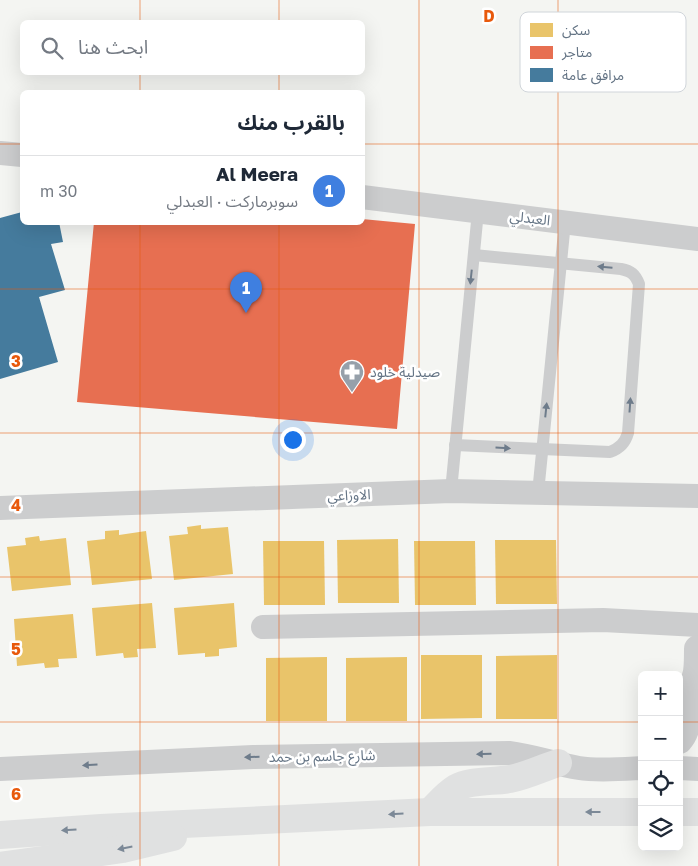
<!DOCTYPE html>
<html lang="ar">
<meta charset="utf-8">
<style>
body{margin:0;font-family:"Golos Text","Noto Sans Arabic",sans-serif;background:#f6f6f7;color:#1f2937;direction:rtl}
.controls{position:absolute;right:15px;bottom:15px;display:grid;overflow:hidden;border-radius:8px;box-shadow:0 5px 20px #0002}
.controls button{width:45px;height:45px;display:grid;place-items:center;padding:0;border:0;border-bottom:1px solid #e0e1e3;background:#fff;color:#1f2937;font:25px sans-serif}
.you{position:absolute;left:292px;top:439px;width:18px;height:18px;margin:-12px;border:4px solid #fff;border-radius:50%;background:#1a73e8;box-shadow:0 0 0 8px #1a73e833}
.badge{display:grid;place-items:center;width:32px;height:32px;border-radius:50%;background:#555f6b;color:#fff;font-size:16px;font-weight:700}
.pin{position:absolute;translate:-50% -41px;filter:drop-shadow(0 1px 2px #0008)}
.pin::after{content:'';position:absolute;top:26px;width:18px;height:15px;background:inherit;clip-path:polygon(0 0,100% 0,50% 100%)}
.list{margin:0;padding:0;list-style:none}
h2{display:flex;justify-content:space-between;align-items:center;height:65px;margin:0;padding:0 20px;font-size:21px}
h2 small{font-size:16px;font-weight:400;color:#747a83}
.list li{display:grid;grid-template-columns:32px 1fr auto;gap:15px;align-items:center;box-sizing:border-box;height:70px;padding:0 20px;border-top:1px solid #e0e1e3}
.list b{display:block;font-size:19px;white-space:nowrap}
.list p{margin:0;font-size:16px;white-space:nowrap;color:#747a83}
.list em{font-size:16px;font-style:normal;color:#747a83}
.icon{flex:none;width:28px;height:28px;fill:none;stroke:currentColor;stroke-width:2;stroke-linecap:round;stroke-linejoin:round}
.map{position:relative;flex:none;width:698px;height:866px;overflow:hidden;direction:ltr}
.search{position:absolute;background:#fff;box-shadow:0 5px 20px #0002;left:20px;top:20px;width:345px;height:55px;display:flex;align-items:center;gap:12px;box-sizing:border-box;padding:0 18px;border-radius:8px;color:#747a83;font-size:19px}
.panel{position:absolute;background:#fff;box-shadow:0 5px 20px #0002;left:20px;top:90px;width:345px;height:135px;border-radius:8px;direction:rtl}
.map>svg:first-child{display:block}
</style>
<div class="map">
<svg width="698" height="866" viewBox="0 0 698 866">
<rect width="100%" height="100%" fill="#f4f5f2"/>
<g fill="#e9c46a">
<polygon points="201,525 201,529 228,527 233,574 174,580 169,536 188,534 187,527"/>
<polygon points="119,530 119,535 146,531 152,579 92,585 87,541 105,539 105,531"/>
<polygon points="39,536 40,541 66,538 71,585 12,591 7,547 26,545 25,538"/>
<polygon points="398,539 399,603 338,603 337,540"/>
<polygon points="495,540 556,540 557,604 496,604"/>
<polygon points="263,541 324,541 325,605 264,605"/>
<polygon points="414,541 475,541 476,605 415,605"/>
<polygon points="152,603 156,648 137,649 138,657 124,658 123,653 96,656 92,608"/>
<polygon points="234,603 237,647 219,649 219,656 205,657 205,653 178,655 174,608"/>
<polygon points="73,614 77,658 58,659 59,667 45,668 44,663 17,666 14,619"/>
<polygon points="421,655 482,655 482,718 421,719"/>
<polygon points="557,655 557,719 496,719 496,656"/>
<polygon points="327,657 327,721 266,721 266,658"/>
<polygon points="407,657 407,721 346,721 346,658"/>
</g>
<polygon fill="#e76f51" points="362,219 415,224 397,429 77,402 94,222 362,222"/>
<polygon fill="#457b9d" points="22,212 22,222 59,222 63,242 51,244 65,290 39,297 58,362 0,379 0,218"/>
<g fill="none" stroke-linecap="round" stroke-linejoin="round">
<g stroke="#cccdce" stroke-width="12">
<path d="M 455,445 L 610,452 C 620,448 625,443 628,433 L 639,284 C 635,274 631,271 621,269 L 474,255"/>
<polyline points="451,491 478,211"/>
<polyline points="538,493 565,222"/>
</g>
<g stroke="#cccdce" stroke-width="24">
<polyline points="0,153 22,155"/>
<polyline points="362,197 698,239"/>
<polyline points="0,508 451,491 698,496"/>
<polyline points="263,627 603,620 698,625"/>
<polyline points="679,768 698,769"/>
<path d="M 0,769 L 253,757 L 509,753 C 533,756 555,764 579,768 C 597,771 623,769 642,768"/>
</g>
<path stroke="#cccdce" stroke-width="28" d="M 679,740 C 689,729 686,716 688,703 C 690,692 695,682 697,672 C 698,665 698,656 698,649"/>
<g stroke="#e0e1e1" stroke-width="28">
<path d="M 430,812 C 438,804 446,794 456,788 C 470,780 493,782 510,779 C 526,776 542,768 558,763"/>
<polyline points="679,812 698,812"/>
<polyline points="0,835 101,828 430,812 642,812"/>
<polyline points="0,866 123,849 173,837"/>
</g>
</g>
<defs><path id="oneway-solid" d="M-6-.8H1V-3.2L6.5 0L1 3.2V.8H-6Z" transform="scale(1.25)"/></defs>
<g fill="#6e7c8b">
<use href="#oneway-solid" transform="translate(605 267) rotate(-175)"/>
<use href="#oneway-solid" transform="translate(471 277) rotate(96)"/>
<use href="#oneway-solid" transform="translate(630 405) rotate(-86)"/>
<use href="#oneway-solid" transform="translate(546 410) rotate(-84)"/>
<use href="#oneway-solid" transform="translate(503 448) rotate(3)"/>
<use href="#oneway-solid" transform="translate(484 754) rotate(179)"/>
<use href="#oneway-solid" transform="translate(252 757) rotate(178)"/>
<use href="#oneway-solid" transform="translate(90 765) rotate(177)"/>
</g>
<g fill="#7c8997">
<use href="#oneway-solid" transform="translate(593 812) rotate(-180)"/>
<use href="#oneway-solid" transform="translate(396 814) rotate(177)"/>
<use href="#oneway-solid" transform="translate(69 830) rotate(176)"/>
<use href="#oneway-solid" transform="translate(125 848) rotate(169)"/>
</g>
<path fill="none" stroke="#e8590c" stroke-width="1" stroke-opacity="0.55" d="M 140,0 L 140,22M 279,0 L 279,22M 419,0 L 419,866M 558,0 L 558,866M 140,72 L 140,92M 279,72 L 279,92M 0,144 L 22,144M 362,144 L 698,144M 140,222 L 140,866M 279,222 L 279,866M 0,289 L 698,289M 0,433 L 698,433M 0,577 L 698,577M 0,722 L 642,722M 679,722 L 698,722"/>
<defs>
<g id="pharmacy-pin" transform="scale(1.25)"><path d="M0 17L-7.5 6A9.5 9.5 0 1 1 7.5 6Z" fill="#96a0aa" stroke="#fff"/><path d="M-2-6h4v4h4v4h-4v4h-4v-4h-4v-4h4Z" fill="#fff"/></g>
</defs>
<g fill-rule="evenodd">
<use href="#pharmacy-pin" x="352" y="372"/>
</g>
<g text-anchor="middle" stroke-width="5" stroke-linejoin="round" paint-order="stroke">
<g font-size="14" fill="#637384" stroke="#fff">
<text transform="translate(530 218) rotate(7)" y="5">العبدلي</text>
<text transform="translate(349 495) rotate(-2)" y="5">الاوزاعي</text>
<text transform="translate(322 756) rotate(-1)" y="5">شارع جاسم بن حمد</text>
</g>
<g font-size="14" fill="#637384" stroke="#fff" text-anchor="start">
<text x="370" y="377">صيدلية خلود</text>
</g>
</g>
<rect x="520" y="12" width="166" height="80" rx="8" fill="#fff" stroke="#d0d5da" stroke-width="1"/>
<rect x="530" y="23" width="23" height="14" fill="#e9c46a"/>
<rect x="530" y="46" width="23" height="13" fill="#e76f51"/>
<rect x="530" y="68" width="23" height="14" fill="#457b9d"/>
<g font-size="14" fill="#637384">
<text x="562" y="35">سكن</text>
<text x="562" y="57">متاجر</text>
<text x="562" y="80">مرافق عامة</text>
</g>
<g font-size="16" text-anchor="middle" font-weight="bold" fill="#e8590c" stroke="#fff" stroke-width="5" stroke-linejoin="round" paint-order="stroke">
<text x="489" y="22">D</text>
<text x="16" y="367">3</text>
<text x="16" y="511">4</text>
<text x="16" y="655">5</text>
<text x="16" y="800">6</text>
</g>
</svg>
<div class="controls">
<button>+</button>
<button>−</button>
<button><svg class="icon" aria-label="locate" viewBox="0 0 24 24"><circle cx="12" cy="12" r="6"/><path d="M12 2v4M12 18v4M2 12h4M18 12h4"/></svg></button>
<button><svg class="icon" aria-label="layers" viewBox="0 0 24 24"><path d="M12 4l9 5-9 5-9-5zM3 14l9 5 9-5"/></svg></button>
</div>
<div class="you"></div>
<div class="pin badge" style="left:246px;top:313px;background:#3f7fe0">1</div>
<div class="search"><svg class="icon" aria-label="search" viewBox="0 0 24 24"><circle cx="10" cy="10" r="6"/><path d="M15 15l6 6"/></svg>ابحث هنا</div>
<section class="panel">
<h2>بالقرب منك<small></small></h2>
<ul class="list">
<li><span class="badge" style="background:#3f7fe0">1</span><div><b>Al Meera</b><p>سوبرماركت · العبدلي</p></div><em>30 m</em></li>
</ul>
</section>
</div>
